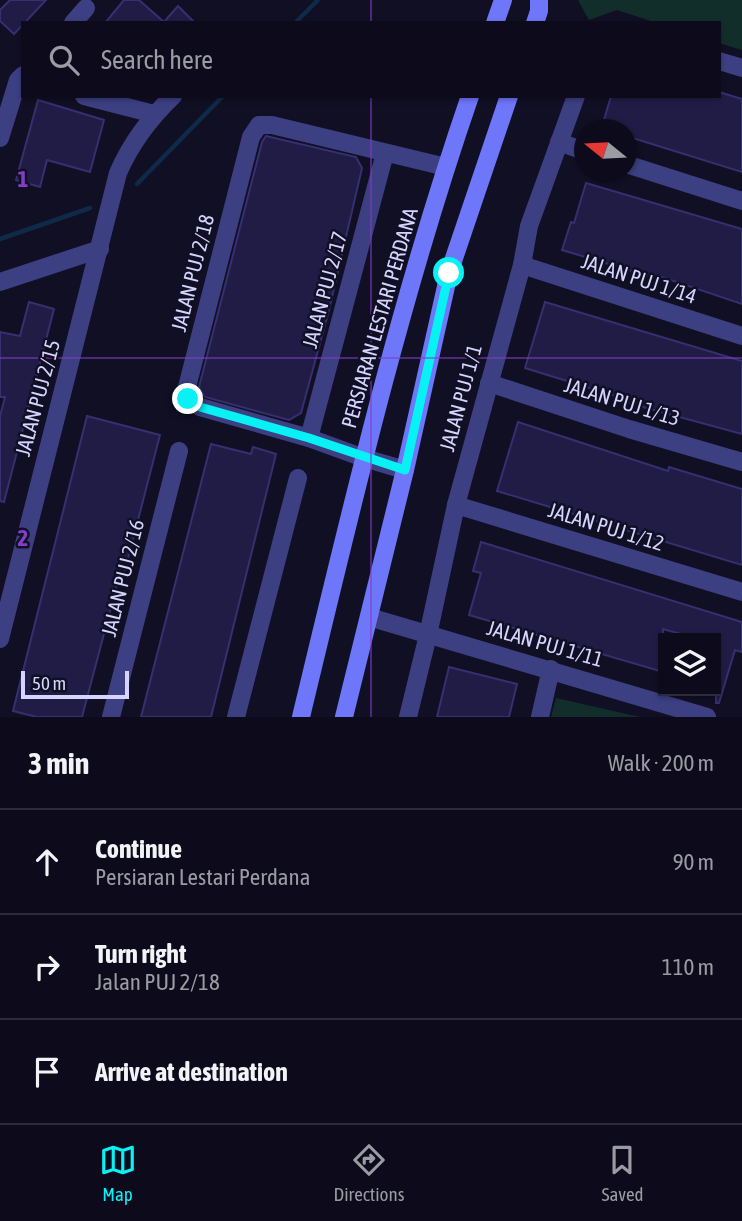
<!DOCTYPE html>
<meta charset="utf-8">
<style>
body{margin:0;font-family:"Asap Condensed",sans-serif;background:#1b1928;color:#f1f3f6}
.controls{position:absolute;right:21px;bottom:21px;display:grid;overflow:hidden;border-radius:0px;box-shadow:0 2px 5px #0004}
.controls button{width:63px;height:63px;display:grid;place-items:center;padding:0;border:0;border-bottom:2px solid #2d2b3a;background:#0d0b1b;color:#f1f3f6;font:35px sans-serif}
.compass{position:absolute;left:574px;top:119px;width:63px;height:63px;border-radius:50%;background:#0d0b1b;box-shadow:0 2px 5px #0004;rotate:288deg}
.scale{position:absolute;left:21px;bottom:18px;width:108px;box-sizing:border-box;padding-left:7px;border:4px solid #d5d4fe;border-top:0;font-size:19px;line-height:24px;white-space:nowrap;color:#d5d4fe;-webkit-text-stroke:5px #110f24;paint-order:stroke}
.stop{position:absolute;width:21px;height:21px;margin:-16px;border:5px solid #08f2f6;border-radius:50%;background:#fff}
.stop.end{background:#08f2f6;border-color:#fff;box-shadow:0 2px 7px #0008}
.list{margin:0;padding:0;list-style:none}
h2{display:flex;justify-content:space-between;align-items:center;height:91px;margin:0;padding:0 28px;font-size:30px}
h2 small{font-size:23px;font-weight:400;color:#9a9ba3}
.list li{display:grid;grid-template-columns:46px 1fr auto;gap:21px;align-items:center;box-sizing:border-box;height:105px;padding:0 28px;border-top:2px solid #2d2b3a}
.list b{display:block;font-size:26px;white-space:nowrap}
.list p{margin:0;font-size:23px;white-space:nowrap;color:#9a9ba3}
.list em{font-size:23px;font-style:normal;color:#9a9ba3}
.icon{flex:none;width:38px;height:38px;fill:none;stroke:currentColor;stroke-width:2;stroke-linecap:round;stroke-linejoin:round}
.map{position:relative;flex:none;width:742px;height:717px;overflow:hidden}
.search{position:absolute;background:#0d0b1b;box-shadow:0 2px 5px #0004;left:21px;right:21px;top:21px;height:77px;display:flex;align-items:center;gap:18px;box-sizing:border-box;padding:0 24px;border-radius:0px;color:#9a9ba3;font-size:26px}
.sheet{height:406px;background:#0d0b1b}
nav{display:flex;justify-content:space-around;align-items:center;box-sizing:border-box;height:98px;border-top:2px solid #2d2b3a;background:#0d0b1b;font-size:19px;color:#9a9ba3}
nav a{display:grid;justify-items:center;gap:4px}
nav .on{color:#08f2f6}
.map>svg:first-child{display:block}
</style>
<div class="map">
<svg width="742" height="717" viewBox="0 0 742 717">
<rect width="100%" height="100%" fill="#110f24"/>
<g fill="#122e2b">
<polygon points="578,0 742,0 742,50 719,43 719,23 657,23 617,10 589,20"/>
<polygon points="556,698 640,717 551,717"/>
</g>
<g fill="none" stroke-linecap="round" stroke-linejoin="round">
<g stroke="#0f2948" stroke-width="4.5">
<polyline points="295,23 318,0"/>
<polyline points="137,184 223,96"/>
<polyline points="0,239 90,208"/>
</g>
</g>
<g fill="#211c45" stroke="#362f70" stroke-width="2">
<polygon points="10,0 46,0 14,34 0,21 0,10"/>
<polygon points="124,0 139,0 164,22 178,6 195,23 105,23"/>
<polygon points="719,92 742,99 742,172 626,136 626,130 601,130 611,96 719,96"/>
<polygon points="38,100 104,120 90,172 47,160 40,187 16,180"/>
<polygon points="266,136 356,157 362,168 329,310 301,413 289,420 205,397 199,387 262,142"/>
<polygon points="586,183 742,229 742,304 659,276 658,279 562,250 571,222 574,223"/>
<polygon points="29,302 54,309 4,502 0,501 0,416 5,397 0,397 0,332 20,336"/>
<polygon points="545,302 742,361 742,434 624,402 625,399 525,368"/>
<polygon points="87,416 160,435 123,578 119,577 82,717 37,717 13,711"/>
<polygon points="518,422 668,471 669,467 742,489 742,565 497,491"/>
<polygon points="211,444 251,454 253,447 276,454 211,717 141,717"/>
<polygon points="481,542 742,622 742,652 735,650 719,703 716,703 716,638 695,638 663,629 663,672 469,615 481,573 473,571"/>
<polygon points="449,667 517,684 509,717 437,717"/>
</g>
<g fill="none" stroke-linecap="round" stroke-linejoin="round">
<g stroke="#3c3f82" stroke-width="18">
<polyline points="73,23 86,8"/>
<polyline points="719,61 742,68"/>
<polyline points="84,96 154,114"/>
<polyline points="0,138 18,80 23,75"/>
<polyline points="559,142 584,151"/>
<polyline points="626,164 742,201"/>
<polyline points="522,265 742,336"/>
<polyline points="0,282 100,249"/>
<polyline points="489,383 629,429 742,462"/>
<polyline points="309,438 385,153"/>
<polyline points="405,470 364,458 309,438 200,407 188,399 186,391 251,137 259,125 272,125 446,167"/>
<polyline points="456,505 742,592"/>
<polyline points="369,617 707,717"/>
<path d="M 0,639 L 118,173 C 131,143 149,119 173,96"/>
<polyline points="111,717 179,451"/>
<polyline points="236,717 298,478"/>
<polyline points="408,717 428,635 456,505 522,265 529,226 576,96"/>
<polyline points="540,717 551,669"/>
</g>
<g stroke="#6e76fa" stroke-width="18">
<polyline points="495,23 503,0"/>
<polyline points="535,23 539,11 539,0"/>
<path d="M 301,717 C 351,509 400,299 470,96"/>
<polyline points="344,717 405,470 449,273 509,96"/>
</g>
</g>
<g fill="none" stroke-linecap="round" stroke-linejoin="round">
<polyline stroke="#08f2f6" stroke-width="9" points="188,399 200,407 309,438 405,470 449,273"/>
</g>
<path fill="none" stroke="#843dc5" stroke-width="2" stroke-opacity="0.55" d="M 371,0 L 371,23M 371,96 L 371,717M 0,358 L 742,358"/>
<g text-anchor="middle" stroke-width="5" stroke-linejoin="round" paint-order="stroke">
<g font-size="21" fill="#d5d4fe" stroke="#110f24">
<text transform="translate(193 273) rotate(-76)" y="7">JALAN PUJ 2/18</text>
<text transform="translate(639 279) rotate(18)" y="7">JALAN PUJ 1/14</text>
<text transform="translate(325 290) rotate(-75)" y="7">JALAN PUJ 2/17</text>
<text transform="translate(380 318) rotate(-74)" y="7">PERSIARAN LESTARI PERDANA</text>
<text transform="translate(38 398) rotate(-75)" y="7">JALAN PUJ 2/15</text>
<text transform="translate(461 398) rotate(-75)" y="7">JALAN PUJ 1/1</text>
<text transform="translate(622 402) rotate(17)" y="7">JALAN PUJ 1/13</text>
<text transform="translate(606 527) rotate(17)" y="7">JALAN PUJ 1/12</text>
<text transform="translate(123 578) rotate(-76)" y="7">JALAN PUJ 2/16</text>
<text transform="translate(545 644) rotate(16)" y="7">JALAN PUJ 1/11</text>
</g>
</g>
<g font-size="23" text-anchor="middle" font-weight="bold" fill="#843dc5" stroke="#110f24" stroke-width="5" stroke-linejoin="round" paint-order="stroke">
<text x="23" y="187">1</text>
<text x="23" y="546">2</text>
</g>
</svg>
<div class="controls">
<button><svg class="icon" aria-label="layers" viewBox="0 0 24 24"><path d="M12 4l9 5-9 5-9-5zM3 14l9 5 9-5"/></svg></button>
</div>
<svg class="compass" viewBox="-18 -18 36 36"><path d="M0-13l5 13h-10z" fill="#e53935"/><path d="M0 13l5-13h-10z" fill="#9a9ba3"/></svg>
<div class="scale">50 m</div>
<div class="stop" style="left:449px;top:273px"></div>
<div class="stop end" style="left:188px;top:399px"></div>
<div class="search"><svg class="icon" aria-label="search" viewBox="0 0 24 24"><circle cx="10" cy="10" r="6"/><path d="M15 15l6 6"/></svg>Search here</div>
</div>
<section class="sheet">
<h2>3 min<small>Walk · 200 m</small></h2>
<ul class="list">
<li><svg class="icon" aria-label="ahead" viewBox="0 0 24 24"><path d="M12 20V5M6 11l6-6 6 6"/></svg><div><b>Continue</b><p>Persiaran Lestari Perdana</p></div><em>90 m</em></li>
<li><svg class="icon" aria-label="right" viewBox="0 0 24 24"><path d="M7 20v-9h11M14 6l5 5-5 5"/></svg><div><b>Turn right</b><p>Jalan PUJ 2/18</p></div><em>110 m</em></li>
<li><svg class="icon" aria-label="arrive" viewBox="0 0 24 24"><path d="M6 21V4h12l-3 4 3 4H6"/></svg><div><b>Arrive at destination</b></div></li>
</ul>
</section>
<nav>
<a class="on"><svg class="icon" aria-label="map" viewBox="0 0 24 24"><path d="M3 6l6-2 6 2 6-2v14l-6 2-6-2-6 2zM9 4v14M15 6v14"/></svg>Map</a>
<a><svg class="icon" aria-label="directions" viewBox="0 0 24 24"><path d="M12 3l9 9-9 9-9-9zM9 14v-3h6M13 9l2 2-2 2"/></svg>Directions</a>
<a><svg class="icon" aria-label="saved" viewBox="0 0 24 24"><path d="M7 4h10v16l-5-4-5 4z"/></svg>Saved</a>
</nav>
